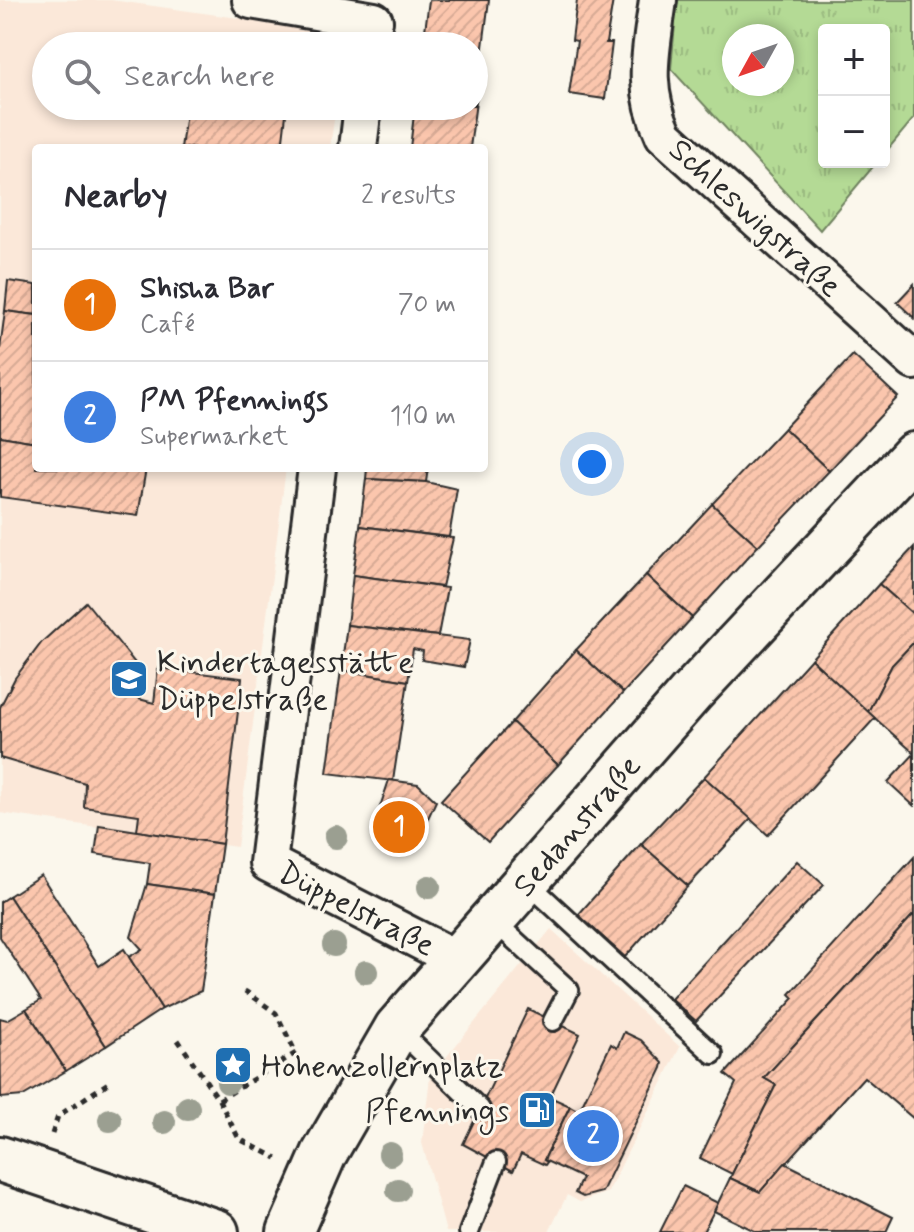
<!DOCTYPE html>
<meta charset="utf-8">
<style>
body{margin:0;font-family:Mynerve,sans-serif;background:#f2f2f3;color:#2b2b33}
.controls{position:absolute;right:24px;top:24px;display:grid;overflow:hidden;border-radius:8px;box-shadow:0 4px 12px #0003}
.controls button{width:72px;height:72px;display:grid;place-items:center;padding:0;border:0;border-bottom:2px solid #e1e1e2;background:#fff;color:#2b2b33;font:40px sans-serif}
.compass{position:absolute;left:722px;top:24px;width:72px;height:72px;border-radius:50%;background:#fff;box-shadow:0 4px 12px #0003;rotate:230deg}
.you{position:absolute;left:592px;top:464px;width:28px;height:28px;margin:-20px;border:6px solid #fff;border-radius:50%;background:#1a73e8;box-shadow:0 0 0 12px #1a73e833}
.badge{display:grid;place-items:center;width:52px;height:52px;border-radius:50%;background:#1f6fb2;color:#fff;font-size:26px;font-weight:700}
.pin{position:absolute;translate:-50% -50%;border:4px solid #fff;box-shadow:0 2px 8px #0006}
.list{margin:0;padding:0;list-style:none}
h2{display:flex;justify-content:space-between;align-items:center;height:104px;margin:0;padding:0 32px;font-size:34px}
h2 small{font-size:26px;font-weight:400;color:#7c7c81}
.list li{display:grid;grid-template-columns:52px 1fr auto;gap:24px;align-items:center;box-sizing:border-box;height:112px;padding:0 32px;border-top:2px solid #e1e1e2}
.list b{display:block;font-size:30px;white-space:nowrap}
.list p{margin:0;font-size:26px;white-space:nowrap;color:#7c7c81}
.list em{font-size:26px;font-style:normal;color:#7c7c81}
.icon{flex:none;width:44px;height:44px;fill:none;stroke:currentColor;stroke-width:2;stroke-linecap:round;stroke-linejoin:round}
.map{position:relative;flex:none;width:914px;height:1232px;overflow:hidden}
.search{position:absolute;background:#fff;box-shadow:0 4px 12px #0003;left:32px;top:32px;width:456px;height:88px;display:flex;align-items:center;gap:20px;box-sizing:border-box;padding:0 28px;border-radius:44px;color:#7c7c81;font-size:30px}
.panel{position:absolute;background:#fff;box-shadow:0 4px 12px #0003;left:32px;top:144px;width:456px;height:328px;border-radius:8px}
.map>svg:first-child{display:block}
</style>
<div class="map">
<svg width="914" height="1232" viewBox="0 0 914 1232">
<defs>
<pattern id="grass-tufts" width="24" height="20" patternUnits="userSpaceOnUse" patternTransform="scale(2)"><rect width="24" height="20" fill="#b4da95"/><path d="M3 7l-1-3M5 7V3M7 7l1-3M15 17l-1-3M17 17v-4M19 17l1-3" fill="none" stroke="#9bbb81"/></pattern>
<pattern id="building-hatch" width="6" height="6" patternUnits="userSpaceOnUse" patternTransform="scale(2)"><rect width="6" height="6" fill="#fbc6ad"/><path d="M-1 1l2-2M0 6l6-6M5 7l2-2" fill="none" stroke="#d7aa95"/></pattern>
</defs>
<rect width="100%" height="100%" fill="#fbf7ec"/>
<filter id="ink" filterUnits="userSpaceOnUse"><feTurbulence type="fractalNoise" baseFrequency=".0125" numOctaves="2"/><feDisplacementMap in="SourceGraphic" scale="16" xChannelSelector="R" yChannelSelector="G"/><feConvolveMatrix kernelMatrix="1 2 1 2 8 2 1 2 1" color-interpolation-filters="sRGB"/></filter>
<g filter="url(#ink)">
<g fill="#fbe8d9">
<polygon points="0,0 111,0 346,33 344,46 46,46 46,106 336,106 330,148 36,148 36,468 286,468 237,847 0,813"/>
<polygon points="551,929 680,1047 608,1192 580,1202 567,1195 549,1232 446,1232 422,1143 430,1077"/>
</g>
<path fill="url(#grass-tufts)" stroke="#708260" stroke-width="2" fill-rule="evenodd" d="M 677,0 L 914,0 L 914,118 L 884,154 L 884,30 L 824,30 L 824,162 L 877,162 L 820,230 L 671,69 ZM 734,36 L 782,36 L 782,84 L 734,84 Z"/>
<g fill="url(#building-hatch)" stroke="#2b2b2b" stroke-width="2">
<polygon points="429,0 489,0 477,94 474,93 474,46 423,46"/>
<polygon points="577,0 613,0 606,43 612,43 605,99 569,94 577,41 572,40"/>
<polygon points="474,93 477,94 470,148 410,148 415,106 474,106"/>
<polygon points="187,106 287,106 282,148 181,148"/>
<polygon points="8,281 36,285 36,315 5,311"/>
<polygon points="914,284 914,318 897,302"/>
<polygon points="5,311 36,315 36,442 0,436 0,349"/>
<polygon points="853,355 898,397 829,471 784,428"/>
<polygon points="784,428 829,471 758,546 712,504"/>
<polygon points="0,436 36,442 36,468 146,468 138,516 0,497"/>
<polygon points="367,468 428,468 426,482 366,479"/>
<polygon points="366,479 426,482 457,489 449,537 360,526"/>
<polygon points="712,504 758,546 692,618 646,575"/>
<polygon points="360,526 453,538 442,587 353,575"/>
<polygon points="914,547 914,615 879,584"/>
<polygon points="353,575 447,588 438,636 347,625"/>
<polygon points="646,575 692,618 623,693 576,650"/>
<polygon points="879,584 914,615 914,642 892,665 868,712 811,659"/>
<polygon points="86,602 142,672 126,686 139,699 154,703 158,668 242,678 222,844 137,831 139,815 84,807 85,783 0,758 0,707 15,678 42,642"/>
<polygon points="347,625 470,640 464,667 422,660 423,651 413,649 408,681 341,670"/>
<polygon points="914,642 914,753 868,712 892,665"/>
<polygon points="576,650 623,693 558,765 512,722"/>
<polygon points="811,659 875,718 768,835 704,777"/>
<polygon points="341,670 408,681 393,781 327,773"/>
<polygon points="512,722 558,765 488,842 441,800"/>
<polygon points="914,754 914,806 888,782"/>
<polygon points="704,777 751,819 688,886 641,844"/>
<polygon points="389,780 418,784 436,801 415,846 383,836 373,828"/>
<polygon points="99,825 222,844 215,894 147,884 150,863 95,854"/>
<polygon points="641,844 688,886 625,957 578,915"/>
<polygon points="914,857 914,914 764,1078 776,1085 732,1174 700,1158 736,1083 725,1074 794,998 790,994"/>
<polygon points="797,861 824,885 696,1021 671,999"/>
<polygon points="41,875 99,966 124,949 162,1009 106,1046 9,896"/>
<polygon points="147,884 215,894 201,991 162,1009 129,957 142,949 131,937"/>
<polygon points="9,896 106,1046 66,1071 26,1009 41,1000 0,937 0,902"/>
<polygon points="914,914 914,1119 864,1077 760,1192 730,1178 776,1085 764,1078"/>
<polygon points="26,1009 66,1071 23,1096 1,1098 0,1018 7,1020"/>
<polygon points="528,1009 580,1034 550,1097 570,1106 544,1160 547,1162 545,1165 521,1154 513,1171 463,1144"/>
<polygon points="624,1032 641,1040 663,1063 662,1068 602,1192 583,1197 575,1193 582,1178 544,1160 570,1106 579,1111 611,1044 617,1048"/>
<polygon points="785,1163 893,1217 886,1232 757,1232 714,1211 730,1178 760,1192"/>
<polygon points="683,1186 718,1203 703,1232 660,1232"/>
</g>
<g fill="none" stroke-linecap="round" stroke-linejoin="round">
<g stroke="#2b2b2b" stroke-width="24">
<g id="service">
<polyline points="527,882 713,1054"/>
<polyline points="493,920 569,990 553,1021"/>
<polyline points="397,1028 480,1109"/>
<polyline points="469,1232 496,1162"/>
</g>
</g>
<g stroke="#2b2b2b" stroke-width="42">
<g id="minor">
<polyline points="251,0 374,21"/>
<path d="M 658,0 C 651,52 641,86 664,135 L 914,361"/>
<polyline points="358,148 363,106"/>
<polyline points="317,468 268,863 458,960"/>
</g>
</g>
<g stroke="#2b2b2b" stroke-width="50">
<polyline id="tertiary" points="290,1232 324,1154 397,1028 691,693 914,455"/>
</g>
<g stroke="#2b2b2b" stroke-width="50">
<polyline id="secondary" points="0,1159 216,1232"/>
</g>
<g stroke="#2b2b2b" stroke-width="5" stroke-dasharray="6 6" stroke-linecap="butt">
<polyline points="178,1040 219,1100 239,1139 277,1158"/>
<polyline points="219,1100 296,1053 276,1013 245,991"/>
<polyline points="52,1134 58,1116 108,1083"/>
</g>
<use href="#service" stroke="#fbf7ec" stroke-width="18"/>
<use href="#minor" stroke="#fbf7ec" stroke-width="36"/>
<use href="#tertiary" stroke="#fbf7ec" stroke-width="44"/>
<use href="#secondary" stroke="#fbf7ec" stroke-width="44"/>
</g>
<g fill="#9b9f91">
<circle cx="336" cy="837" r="12"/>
<circle cx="429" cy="887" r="12"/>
<circle cx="334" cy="945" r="12"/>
<circle cx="366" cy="972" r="12"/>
<circle cx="228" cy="1082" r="12"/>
<circle cx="188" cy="1108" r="12"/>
<circle cx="110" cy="1120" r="12"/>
<circle cx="164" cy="1122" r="12"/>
<circle cx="390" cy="1154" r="12"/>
<circle cx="398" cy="1190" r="12"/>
</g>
</g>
<defs>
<g id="school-square" transform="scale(2)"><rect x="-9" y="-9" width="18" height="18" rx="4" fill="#1f6fb2" stroke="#fbf7ec"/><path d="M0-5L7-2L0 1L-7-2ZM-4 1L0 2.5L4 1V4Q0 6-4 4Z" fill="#fff"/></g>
<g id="sight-square" transform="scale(2)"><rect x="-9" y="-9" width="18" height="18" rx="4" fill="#1f6fb2" stroke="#fbf7ec"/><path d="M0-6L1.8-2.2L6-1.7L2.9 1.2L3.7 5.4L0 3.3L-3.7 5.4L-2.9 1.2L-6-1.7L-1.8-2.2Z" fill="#fff"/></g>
<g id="fuel-square" transform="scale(2)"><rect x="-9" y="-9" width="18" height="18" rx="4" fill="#1f6fb2" stroke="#fbf7ec"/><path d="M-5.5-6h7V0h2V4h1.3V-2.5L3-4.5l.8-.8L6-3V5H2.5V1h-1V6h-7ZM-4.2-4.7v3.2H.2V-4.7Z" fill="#fff"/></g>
</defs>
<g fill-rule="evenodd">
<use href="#school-square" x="129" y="679"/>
<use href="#sight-square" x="233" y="1065"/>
<use href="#fuel-square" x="537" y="1110"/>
</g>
<g text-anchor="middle" stroke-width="6" stroke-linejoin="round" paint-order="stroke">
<g font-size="32" fill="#2b2b2b" stroke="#fbf7ec">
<text transform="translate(756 217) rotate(42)" y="11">Schleswigstraße</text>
<text transform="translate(576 825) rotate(-49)" y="11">Sedanstraße</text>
<text transform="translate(357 908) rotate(27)" y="11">Düppelstraße</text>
</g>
<g font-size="32" fill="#2b2b2b" stroke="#fbf7ec" text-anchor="start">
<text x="157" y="672">Kindertagesstätte<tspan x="157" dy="37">Düppelstraße</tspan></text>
<text x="261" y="1076">Hohenzollernplatz</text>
<text x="509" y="1121" text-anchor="end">Pfennings</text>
</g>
</g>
</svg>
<div class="controls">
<button>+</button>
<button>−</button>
</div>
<svg class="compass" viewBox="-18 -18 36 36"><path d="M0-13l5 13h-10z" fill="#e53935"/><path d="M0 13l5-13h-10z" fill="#7c7c81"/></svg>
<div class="you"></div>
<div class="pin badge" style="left:399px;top:827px;background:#e8710a">1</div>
<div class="pin badge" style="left:593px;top:1136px;background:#3f7fe0">2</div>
<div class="search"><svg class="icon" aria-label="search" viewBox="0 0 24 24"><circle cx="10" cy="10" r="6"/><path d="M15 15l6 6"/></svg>Search here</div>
<section class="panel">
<h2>Nearby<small>2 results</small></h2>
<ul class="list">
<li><span class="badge" style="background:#e8710a">1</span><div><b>Shisha Bar</b><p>Café</p></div><em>70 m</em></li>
<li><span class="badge" style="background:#3f7fe0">2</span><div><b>PM Pfennings</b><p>Supermarket</p></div><em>110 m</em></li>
</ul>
</section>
</div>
